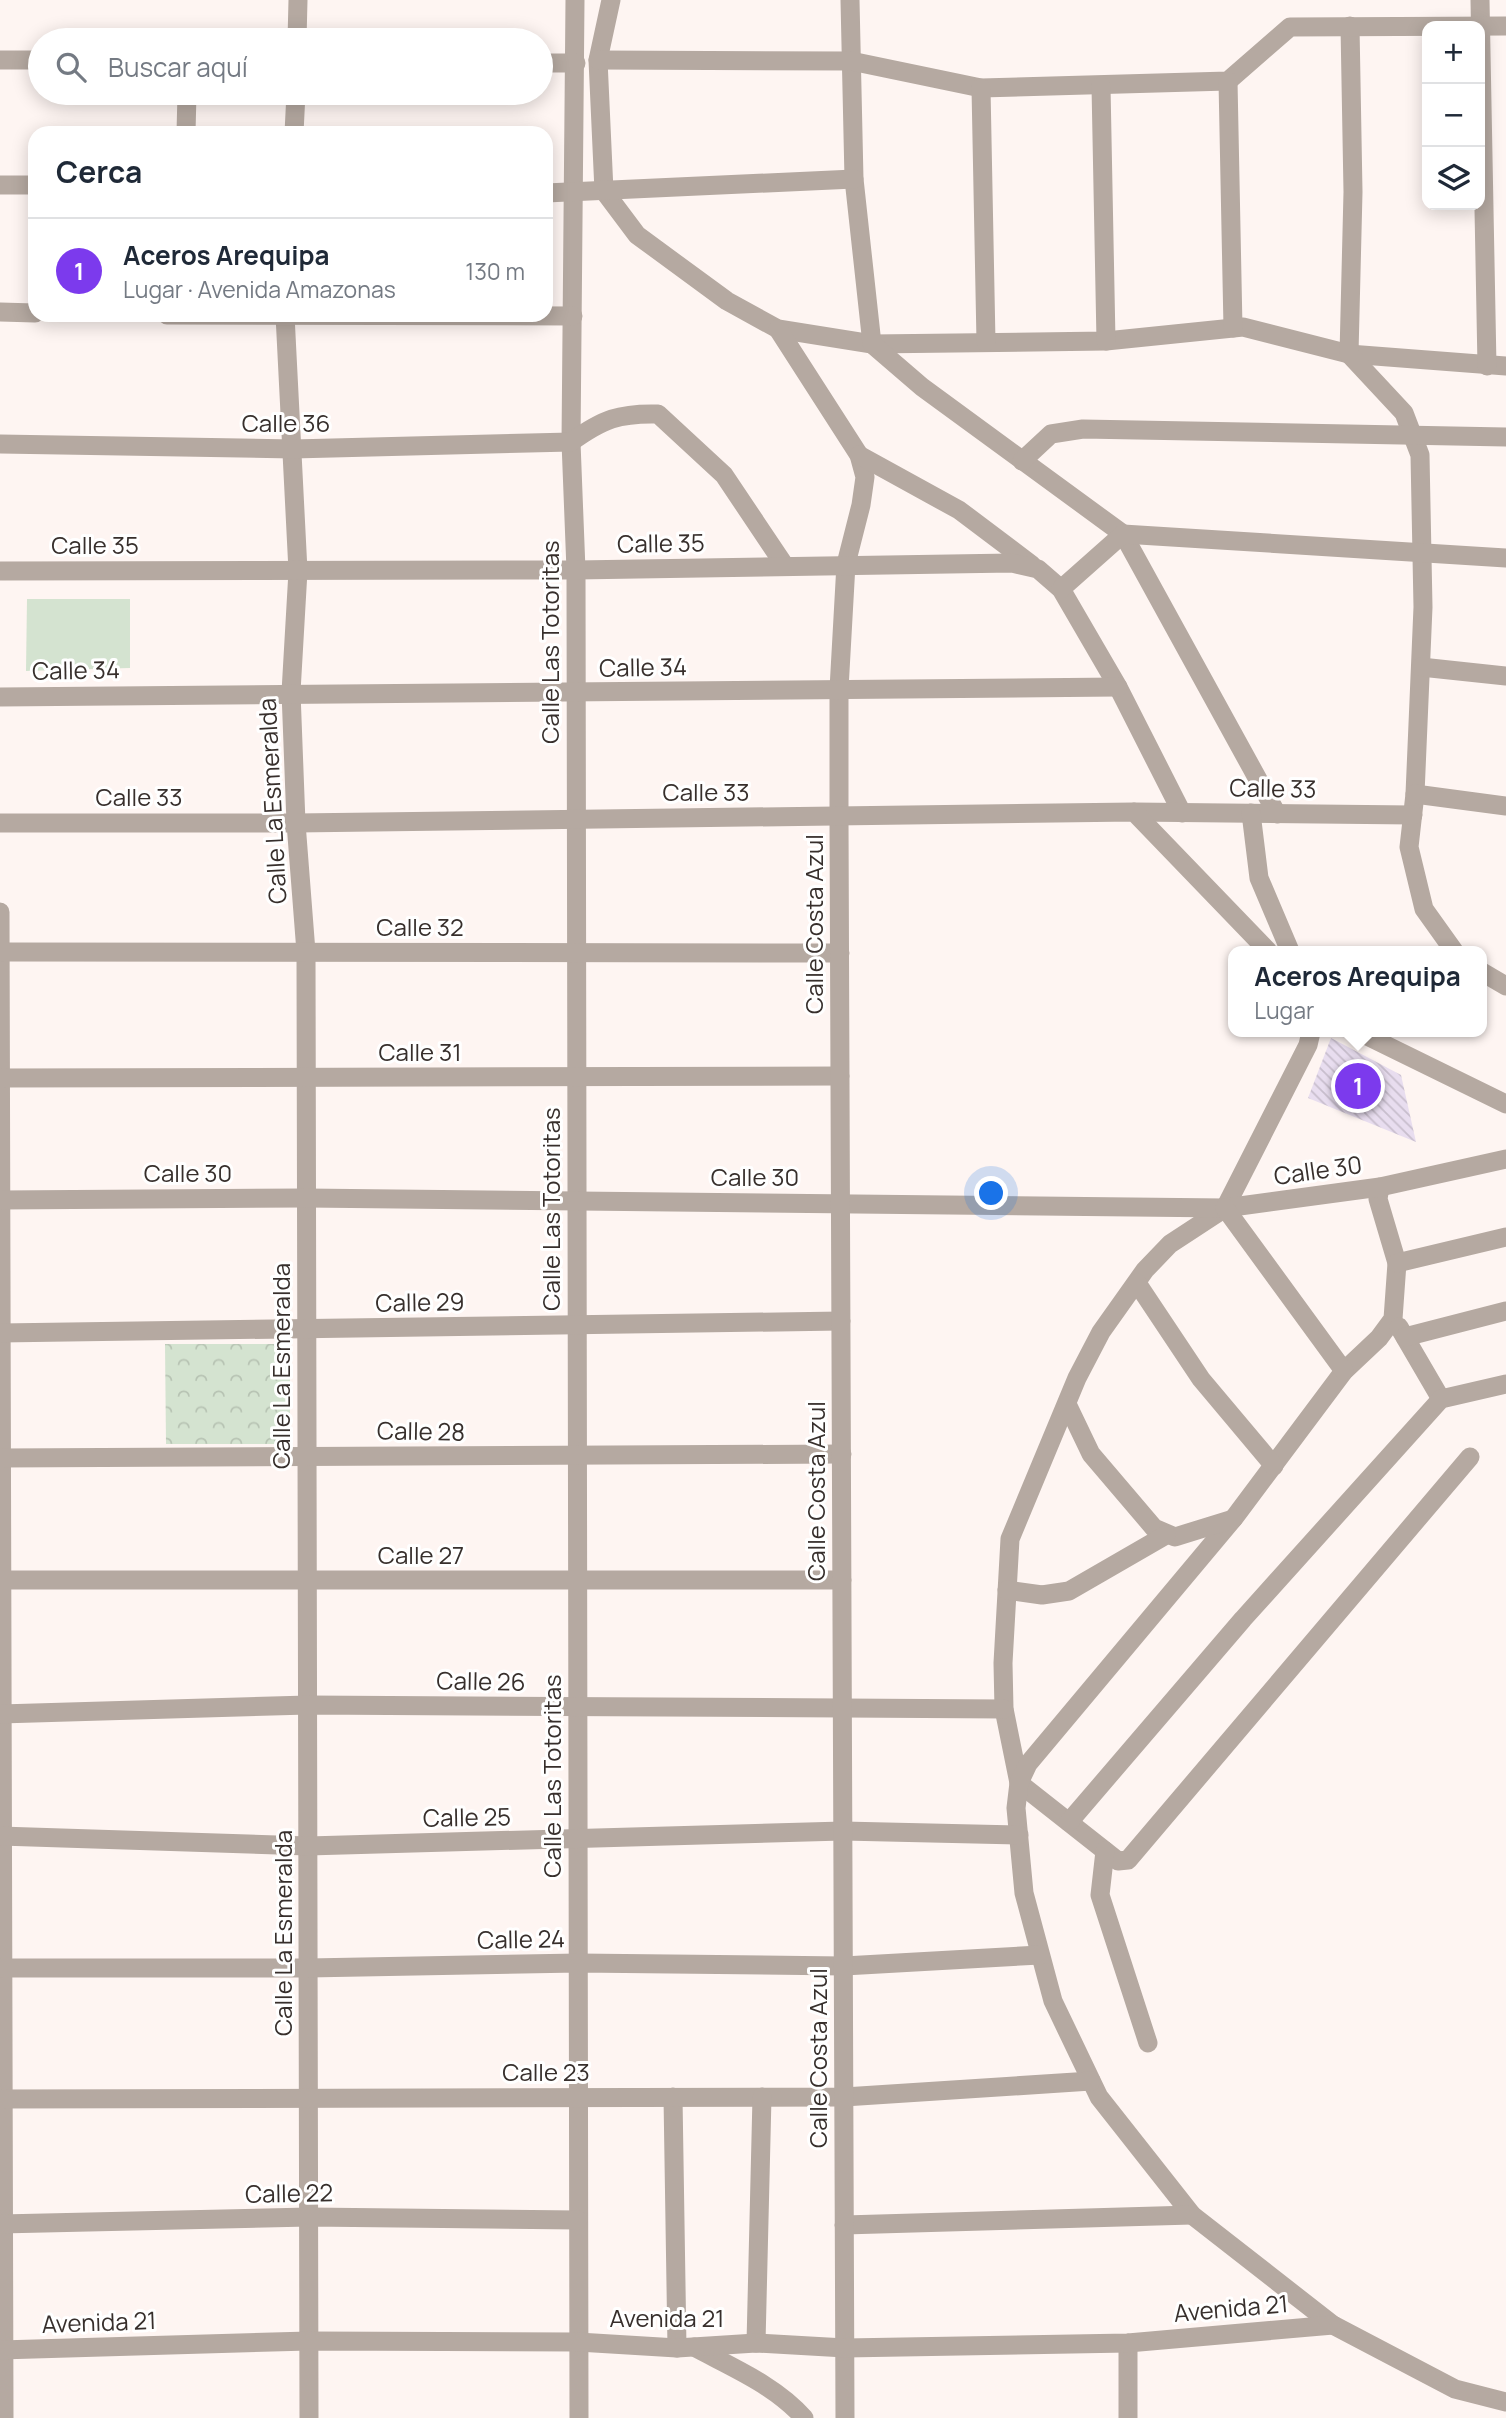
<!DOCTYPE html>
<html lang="es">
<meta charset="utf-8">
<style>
body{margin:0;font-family:Manrope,sans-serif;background:#f6f6f7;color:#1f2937}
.controls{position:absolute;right:21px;top:21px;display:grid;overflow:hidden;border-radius:14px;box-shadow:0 4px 18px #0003}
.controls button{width:63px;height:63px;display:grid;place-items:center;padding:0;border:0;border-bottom:2px solid #e0e1e3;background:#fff;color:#1f2937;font:35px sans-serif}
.you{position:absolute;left:992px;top:1194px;width:24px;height:24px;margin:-18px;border:5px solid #fff;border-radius:50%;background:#1a73e8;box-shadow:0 0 0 10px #1a73e833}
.badge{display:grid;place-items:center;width:46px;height:46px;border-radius:50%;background:#7c3aed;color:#fff;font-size:23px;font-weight:700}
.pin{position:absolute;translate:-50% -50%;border:4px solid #fff;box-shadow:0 2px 7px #0006}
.popup{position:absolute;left:1228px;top:946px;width:259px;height:91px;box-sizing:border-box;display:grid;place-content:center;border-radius:14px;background:#fff;filter:drop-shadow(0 2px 5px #0005);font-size:23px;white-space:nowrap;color:#747a83}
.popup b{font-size:26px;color:#1f2937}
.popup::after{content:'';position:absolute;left:50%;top:100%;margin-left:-14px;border:14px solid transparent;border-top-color:#fff}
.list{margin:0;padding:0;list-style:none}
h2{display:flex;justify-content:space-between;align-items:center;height:91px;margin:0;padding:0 28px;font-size:30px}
h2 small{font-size:23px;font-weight:400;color:#747a83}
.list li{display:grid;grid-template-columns:46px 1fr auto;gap:21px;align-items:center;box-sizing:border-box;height:105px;padding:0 28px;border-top:2px solid #e0e1e3}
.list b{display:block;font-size:26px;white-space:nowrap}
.list p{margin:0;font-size:23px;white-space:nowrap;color:#747a83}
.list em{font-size:23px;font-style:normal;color:#747a83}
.icon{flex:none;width:38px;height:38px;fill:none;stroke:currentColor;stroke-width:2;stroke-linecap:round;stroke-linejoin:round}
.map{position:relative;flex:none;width:1506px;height:2418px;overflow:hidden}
.search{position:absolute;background:#fff;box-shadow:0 4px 18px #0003;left:28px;top:28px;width:525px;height:77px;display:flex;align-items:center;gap:18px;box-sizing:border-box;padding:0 24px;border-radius:38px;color:#747a83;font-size:26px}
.panel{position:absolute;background:#fff;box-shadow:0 4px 18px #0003;left:28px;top:126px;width:525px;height:196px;border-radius:21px}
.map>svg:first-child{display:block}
</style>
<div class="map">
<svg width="1506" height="2418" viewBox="0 0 1506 2418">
<defs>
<pattern id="park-crowns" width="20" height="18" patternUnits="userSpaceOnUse" patternTransform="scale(1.75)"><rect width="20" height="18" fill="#d4e3d0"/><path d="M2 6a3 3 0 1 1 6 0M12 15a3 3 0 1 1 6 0" fill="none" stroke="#b7c3b3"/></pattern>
<pattern id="building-back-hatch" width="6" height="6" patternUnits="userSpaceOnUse" patternTransform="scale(1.75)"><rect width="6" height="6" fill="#e8ddef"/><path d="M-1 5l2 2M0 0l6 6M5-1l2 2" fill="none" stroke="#c8becd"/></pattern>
</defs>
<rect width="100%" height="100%" fill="#fef5f2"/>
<polygon fill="url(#park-crowns)" points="165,1344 290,1344 290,1444 166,1444"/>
<polygon fill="#d4e3d0" points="27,599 130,599 130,668 26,671"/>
<polygon fill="url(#building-back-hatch)" points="1331,1038 1401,1075 1416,1142 1308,1098"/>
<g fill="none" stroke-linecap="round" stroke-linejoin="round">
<g stroke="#b5a9a1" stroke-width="19">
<polyline points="575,0 571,442 576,570 579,2418"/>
<polyline points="611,0 598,60 604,191 637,235 727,301 778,329 872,344 1106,341 1243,327 1349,354 1506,366"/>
<polyline points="850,0 854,179 872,344 922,387 1123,534 1277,814"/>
<polyline points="1480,0 1487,366"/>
<polyline points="1350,26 1353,192 1349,354 1404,413 1420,455 1423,607 1415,794 1409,847 1424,909 1454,951"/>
<polyline points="297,40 298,0"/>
<polyline points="0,60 40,60"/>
<polyline points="598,60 851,61 981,88 1228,81 1290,27 1506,26"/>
<polyline points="541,63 576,63"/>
<polyline points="1228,81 1233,328"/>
<polyline points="1101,86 1106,341"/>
<polyline points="981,88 986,342"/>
<polyline points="186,133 187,93"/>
<polyline points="294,133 296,93"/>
<polyline points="0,185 35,185"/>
<polyline points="546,193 854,179"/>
<polyline points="0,312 35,313"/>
<polyline points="167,315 573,316"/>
<polyline points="285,315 298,571 291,692 296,823 306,952 309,2418"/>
<polyline points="778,329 859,455 865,477 861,505 846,564 839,689 839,817"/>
<path d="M 0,444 L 293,449 L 571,442 C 603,419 619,413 658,414 L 724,475 L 785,566"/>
<polyline points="859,455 959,510 1032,565"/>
<polyline points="1022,461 1051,434 1083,429 1506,437"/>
<polyline points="0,571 576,570 1012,563 1038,569 1061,589 1118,687 1182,813"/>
<polyline points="1061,589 1123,534 1506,558"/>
<polyline points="1421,667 1506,676"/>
<polyline points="0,697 1118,687"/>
<polyline points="1415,794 1506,806"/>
<polyline points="1134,812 1413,815"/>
<polyline points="1251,813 1259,878 1290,951"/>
<polyline points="0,912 4,2418"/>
<polyline points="0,952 840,953"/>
<polyline points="1482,972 1506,986"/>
<polyline points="1311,1032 1308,1045 1225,1208 1170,1244 1145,1270 1101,1332 1077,1378 1010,1539 1003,1663 1004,1709 1019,1783 1118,1861 1128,1860 1470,1457"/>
<polyline points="0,1078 840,1076"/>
<polyline points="1380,1187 1378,1199 1397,1263 1393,1319 1379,1338 1344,1371 1234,1518 1028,1764 1019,1783 1016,1808 1024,1893 1053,2001 1099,2097 1192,2215 1333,2325 1455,2389 1506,2402"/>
<polyline points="0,1200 306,1198 1225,1208 1380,1187 1506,1159"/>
<polyline points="1225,1208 1344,1371"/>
<polyline points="1397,1263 1506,1237"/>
<polyline points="1137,1283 1201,1379 1274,1466"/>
<polyline points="1399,1327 1441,1399"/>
<polyline points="0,1333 841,1321"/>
<polyline points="1405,1337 1506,1311"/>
<polyline points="1068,1406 1091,1454 1154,1528 1175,1537 1233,1519"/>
<polyline points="0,1458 842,1454"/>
<polyline points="0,1580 842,1580"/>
<polyline points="1007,1590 1042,1595 1069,1591 1166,1535"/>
<polyline points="0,1714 308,1705 1004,1709"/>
<polyline points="1069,1822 1243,1619 1441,1399 1506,1384"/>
<polyline points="0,1836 308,1846 843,1831 1019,1835"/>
<polyline points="1105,1851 1100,1895 1148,2043"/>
<polyline points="3,1968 308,1968 578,1963 844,1966 1040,1955"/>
<polyline points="673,2097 677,2348"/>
<polyline points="0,2099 844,2097 1091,2081"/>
<polyline points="0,2224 309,2217 578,2220"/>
<polyline points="844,2225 1192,2215"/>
<polyline points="756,2343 762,2097"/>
<polyline points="1128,2343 1128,2418"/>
<path d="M 694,2347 C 731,2367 775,2385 804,2418"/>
</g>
<g stroke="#b5a9a1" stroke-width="19">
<polyline points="839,817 845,2418"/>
<polyline points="0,823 296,823 1134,812 1268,951"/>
<polyline points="1359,1032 1506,1104"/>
<polyline points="0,2350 309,2341 578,2342 677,2348 756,2343 845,2348 1128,2343 1333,2325"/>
</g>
</g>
<g text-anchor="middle" stroke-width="6" stroke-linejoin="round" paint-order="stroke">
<g font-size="24" fill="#372f2c" stroke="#fff">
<text x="286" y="432">Calle 36</text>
<text transform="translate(661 544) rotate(-1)" y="8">Calle 35</text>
<text x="95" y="554">Calle 35</text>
<text transform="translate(551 642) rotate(-90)" y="8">Calle Las Totoritas</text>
<text transform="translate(643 668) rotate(-1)" y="8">Calle 34</text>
<text transform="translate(76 671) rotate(-1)" y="8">Calle 34</text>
<text transform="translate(1273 789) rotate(1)" y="8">Calle 33</text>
<text x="706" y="801">Calle 33</text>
<text x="139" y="806">Calle 33</text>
<text transform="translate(273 801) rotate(-93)" y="8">Calle La Esmeralda</text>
<text transform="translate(815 924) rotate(-90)" y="8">Calle Costa Azul</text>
<text x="420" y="936">Calle 32</text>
<text x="420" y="1061">Calle 31</text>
<text transform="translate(1318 1171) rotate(-8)" y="8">Calle 30</text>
<text x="188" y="1182">Calle 30</text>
<text x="755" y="1186">Calle 30</text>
<text transform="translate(552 1209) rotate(-90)" y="8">Calle Las Totoritas</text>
<text transform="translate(420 1303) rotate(-1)" y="8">Calle 29</text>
<text transform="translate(282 1366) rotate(-90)" y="8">Calle La Esmeralda</text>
<text transform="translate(421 1432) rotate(1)" y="8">Calle 28</text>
<text transform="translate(817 1491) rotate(-90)" y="8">Calle Costa Azul</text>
<text x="421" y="1564">Calle 27</text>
<text transform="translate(481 1682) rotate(1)" y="8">Calle 26</text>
<text transform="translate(553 1776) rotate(-90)" y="8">Calle Las Totoritas</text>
<text transform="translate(467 1818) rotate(-1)" y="8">Calle 25</text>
<text transform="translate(284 1933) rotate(-90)" y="8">Calle La Esmeralda</text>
<text transform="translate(521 1940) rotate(-1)" y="8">Calle 24</text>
<text transform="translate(819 2058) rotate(-90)" y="8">Calle Costa Azul</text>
<text x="546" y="2081">Calle 23</text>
<text transform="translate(289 2194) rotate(-1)" y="8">Calle 22</text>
<text transform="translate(1231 2309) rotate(-5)" y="8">Avenida 21</text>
<text x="667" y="2327">Avenida 21</text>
<text transform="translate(99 2323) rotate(-2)" y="8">Avenida 21</text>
</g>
</g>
</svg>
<div class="controls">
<button>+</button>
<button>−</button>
<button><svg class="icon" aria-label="layers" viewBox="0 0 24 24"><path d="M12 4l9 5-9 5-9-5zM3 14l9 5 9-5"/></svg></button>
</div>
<div class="you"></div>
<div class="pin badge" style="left:1358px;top:1086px">1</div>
<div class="popup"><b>Aceros Arequipa</b>Lugar</div>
<div class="search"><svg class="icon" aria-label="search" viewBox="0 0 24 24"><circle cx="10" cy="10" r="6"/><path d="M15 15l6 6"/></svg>Buscar aquí</div>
<section class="panel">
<h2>Cerca<small></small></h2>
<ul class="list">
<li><span class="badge">1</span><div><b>Aceros Arequipa</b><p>Lugar · Avenida Amazonas</p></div><em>130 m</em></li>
</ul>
</section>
</div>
